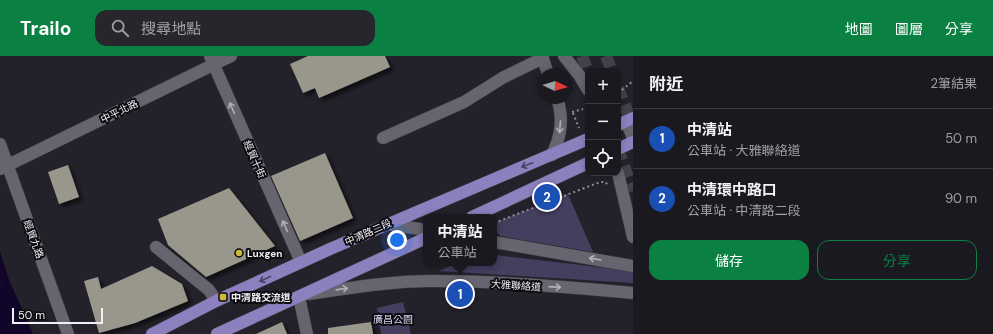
<!DOCTYPE html>
<html lang="zh-TW">
<meta charset="utf-8">
<style>
body{margin:0;font-family:"DM Sans","Noto Sans TC",sans-serif;background:#27262d;color:#f1f3f6}
.controls{position:absolute;right:12px;top:12px;display:grid;overflow:hidden;border-radius:8px;box-shadow:0 2px 6px #0003}
.controls button{width:36px;height:36px;display:grid;place-items:center;padding:0;border:0;border-bottom:1px solid #38383e;background:#1a1920;color:#f1f3f6;font:20px sans-serif}
.compass{position:absolute;left:537px;top:12px;width:36px;height:36px;border-radius:50%;background:#1a1920;box-shadow:0 2px 6px #0003;rotate:94deg}
.scale{position:absolute;left:12px;bottom:10px;width:91px;box-sizing:border-box;padding-left:4px;border:2px solid #efeff5;border-top:0;font-size:11px;line-height:14px;white-space:nowrap;color:#efeff5;-webkit-text-stroke:3px #0c0b0f;paint-order:stroke}
.you{position:absolute;left:397px;top:184px;width:14px;height:14px;margin:-10px;border:3px solid #fff;border-radius:50%;background:#1a73e8;box-shadow:0 0 0 6px #1a73e833}
.badge{display:grid;place-items:center;width:26px;height:26px;border-radius:50%;background:#0b8043;color:#fff;font-size:13px;font-weight:700}
.pin{position:absolute;translate:-50% -50%;border:2px solid #fff;box-shadow:0 1px 4px #0006}
.popup{position:absolute;left:423px;top:158px;width:74px;height:52px;box-sizing:border-box;display:grid;place-content:center;border-radius:8px;background:#1a1920;filter:drop-shadow(0 1px 3px #0005);font-size:13px;white-space:nowrap;color:#9fa0a5}
.popup b{font-size:15px;color:#f1f3f6}
.popup::after{content:'';position:absolute;left:50%;top:100%;margin-left:-8px;border:8px solid transparent;border-top-color:#1a1920}
.list{margin:0;padding:0;list-style:none}
h2{display:flex;justify-content:space-between;align-items:center;height:52px;margin:0;padding:0 16px;font-size:17px}
h2 small{font-size:13px;font-weight:400;color:#9fa0a5}
.list li{display:grid;grid-template-columns:26px 1fr auto;gap:12px;align-items:center;box-sizing:border-box;height:60px;padding:0 16px;border-top:1px solid #38383e}
.list b{display:block;font-size:15px;white-space:nowrap}
.list p{margin:0;font-size:13px;white-space:nowrap;color:#9fa0a5}
.list em{font-size:13px;font-style:normal;color:#9fa0a5}
.actions{display:flex;gap:8px;padding:12px 16px}
.actions a{flex:1;padding:9px 0;border:1px solid #0b8043;border-radius:12px;text-align:center;font-size:14px;color:#0b8043}
.actions .main{background:#0b8043;color:#fff}
.icon{flex:none;width:22px;height:22px;fill:none;stroke:currentColor;stroke-width:2;stroke-linecap:round;stroke-linejoin:round}
.map{position:relative;flex:none;width:633px;height:278px;overflow:hidden}
header{display:flex;align-items:center;gap:24px;box-sizing:border-box;height:56px;padding:0 20px;background:#0b8043;color:#fff}
header strong{font-size:19px}
nav{display:flex;gap:22px;margin-inline-start:auto;font-size:14px}
.search{width:280px;height:36px;background:#27262d;display:flex;align-items:center;gap:10px;box-sizing:border-box;padding:0 14px;border-radius:12px;color:#9fa0a5;font-size:15px}
main{display:flex}
aside{flex:1;background:#1a1920}
.map>svg:first-child{display:block}
</style>
<header>
<strong>Trailo</strong>
<div class="search"><svg class="icon" aria-label="search" viewBox="0 0 24 24"><circle cx="10" cy="10" r="6"/><path d="M15 15l6 6"/></svg>搜尋地點</div>
<nav><a>地圖</a><a>圖層</a><a>分享</a></nav>
</header>
<main>
<div class="map">
<svg width="633" height="278" viewBox="0 0 633 278">
<defs>
<filter id="shadow"><feDropShadow dx="3.5" dy="3.5" stdDeviation="2" flood-color="#0009"/></filter>
</defs>
<rect width="100%" height="100%" fill="#23212a"/>
<g fill="#443e5f">
<polygon points="568,138 593,196 500,180 494,173 494,167"/>
<polygon points="494,199 633,215 633,227 439,215 457,207 494,207"/>
<polygon points="403,246 411,278 381,278 377,252"/>
</g>
<polygon fill="#11052a" points="0,195 9,224 33,278 0,278 0,228 4,226 0,227"/>
<g fill="#99978c" filter="url(#shadow)">
<polygon points="308,0 385,0 390,11 319,42 315,32 303,37 290,8"/>
<polygon points="325,97 353,162 300,185 271,120"/>
<polygon points="68,109 79,141 59,148 48,116"/>
<polygon points="229,132 275,190 206,221 168,189 158,163"/>
<polygon points="152,210 182,228 188,245 135,267 99,277 84,225 98,221 101,233"/>
<polygon points="282,266 287,278 256,278"/>
<polygon points="371,266 373,278 328,278 328,272"/>
</g>
<g fill="none" stroke-linecap="round" stroke-linejoin="round">
<g stroke="#424048" stroke-width="12" stroke-dasharray="12 6" stroke-linecap="butt">
<polyline points="582,0 588,15"/>
<polyline points="606,0 612,15"/>
<polyline points="618,32 633,70"/>
<polyline points="618,93 633,135"/>
</g>
<g stroke="#3e3d45" stroke-width="13">
<g id="minor">
<polyline points="210,0 301,206"/>
<polyline points="542,0 548,18"/>
<polyline points="564,0 579,19 588,34"/>
<polyline points="626,65 633,82"/>
<polyline points="383,82 464,46 504,21 543,2"/>
<polyline points="0,88 68,278"/>
<path d="M 552,99 C 561,80 564,63 557,42"/>
<polyline points="0,113 231,0"/>
<polyline points="618,117 633,181"/>
<polyline points="387,168 426,174"/>
<polyline points="494,186 633,210"/>
<polyline points="156,191 209,234 216,245"/>
<path d="M 308,238 C 349,232 391,225 432,225 C 499,225 567,231 633,237"/>
<polyline points="299,241 307,278"/>
</g>
</g>
<g stroke="#3e3d45" stroke-width="13">
<g id="major">
<polyline points="618,69 633,62"/>
<polyline points="618,93 633,86"/>
<polyline points="472,161 588,107"/>
<polyline points="152,278 216,245 330,193 588,83"/>
<polyline points="217,278 426,182"/>
</g>
</g>
<g stroke="#929198" stroke-width="2" stroke-dasharray="2 3" stroke-linecap="butt">
<polyline points="618,37 633,25"/>
<polyline points="572,56 583,53"/>
<polyline points="573,57 579,72"/>
<polyline points="494,167 600,126 606,126 607,129"/>
</g>
<use href="#minor" stroke="#66646f" stroke-width="12"/>
<use href="#major" stroke="#8c80be" stroke-width="12"/>
</g>
<defs><path id="oneway-shaft" d="M-6 0H5M1.5-3L5.5 0L1.5 3" fill="none" stroke-width="1.6" stroke-linecap="round" stroke-linejoin="round"/></defs>
<g stroke="#b1b0b9">
<use href="#oneway-shaft" transform="translate(232 52) rotate(-114)"/>
<use href="#oneway-shaft" transform="translate(560 71) rotate(95)"/>
<use href="#oneway-shaft" transform="translate(285 170) rotate(-114)"/>
<use href="#oneway-shaft" transform="translate(595 203) rotate(-170)"/>
<use href="#oneway-shaft" transform="translate(555 231) rotate(4)"/>
<use href="#oneway-shaft" transform="translate(342 233) rotate(-8)"/>
</g>
<g stroke="#46405e">
<use href="#oneway-shaft" transform="translate(527 109) rotate(158)"/>
<use href="#oneway-shaft" transform="translate(265 223) rotate(155)"/>
</g>
<g fill="#cdb938" stroke="#0c0b0f" stroke-width="1.5">
<circle cx="239" cy="197" r="4"/>
<rect x="219" y="237" width="8" height="8" rx="2"/>
</g>
<g text-anchor="middle" stroke-width="4" stroke-linejoin="round" paint-order="stroke">
<g font-size="10" fill="#efeff5" stroke="#0c0b0f">
<text transform="translate(119 55) rotate(-26)" y="4">中平北路</text>
<text transform="translate(255 103) rotate(66)" y="4">經貿十街</text>
<text transform="translate(368 176) rotate(-24)" y="4">中清路二段</text>
<text transform="translate(34 183) rotate(70)" y="4">經貿九路</text>
<text transform="translate(516 229) rotate(4)" y="4">大雅聯絡道</text>
</g>
<g font-size="10" font-weight="bold" fill="#efeff5" stroke="#0c0b0f" text-anchor="start">
<text x="247" y="201">Luxgen</text>
<text x="231" y="245">中清路交流道</text>
</g>
<g font-size="10" fill="#dad6f3" stroke="#0c0b0f">
<text x="393" y="267">廣昌公園</text>
</g>
</g>
</svg>
<div class="controls">
<button>+</button>
<button>−</button>
<button><svg class="icon" aria-label="locate" viewBox="0 0 24 24"><circle cx="12" cy="12" r="6"/><path d="M12 2v4M12 18v4M2 12h4M18 12h4"/></svg></button>
</div>
<svg class="compass" viewBox="-18 -18 36 36"><path d="M0-13l5 13h-10z" fill="#e53935"/><path d="M0 13l5-13h-10z" fill="#9fa0a5"/></svg>
<div class="scale">50 m</div>
<div class="you"></div>
<div class="pin badge" style="left:460px;top:238px;background:#1a4fb4">1</div>
<div class="popup"><b>中清站</b>公車站</div>
<div class="pin badge" style="left:547px;top:141px;background:#1a4fb4">2</div>
</div>
<aside>
<h2>附近<small>2筆結果</small></h2>
<ul class="list">
<li><span class="badge" style="background:#1a4fb4">1</span><div><b>中清站</b><p>公車站 · 大雅聯絡道</p></div><em>50 m</em></li>
<li><span class="badge" style="background:#1a4fb4">2</span><div><b>中清環中路口</b><p>公車站 · 中清路二段</p></div><em>90 m</em></li>
</ul>
<div class="actions"><a class="main">儲存</a><a>分享</a></div>
</aside>
</main>
